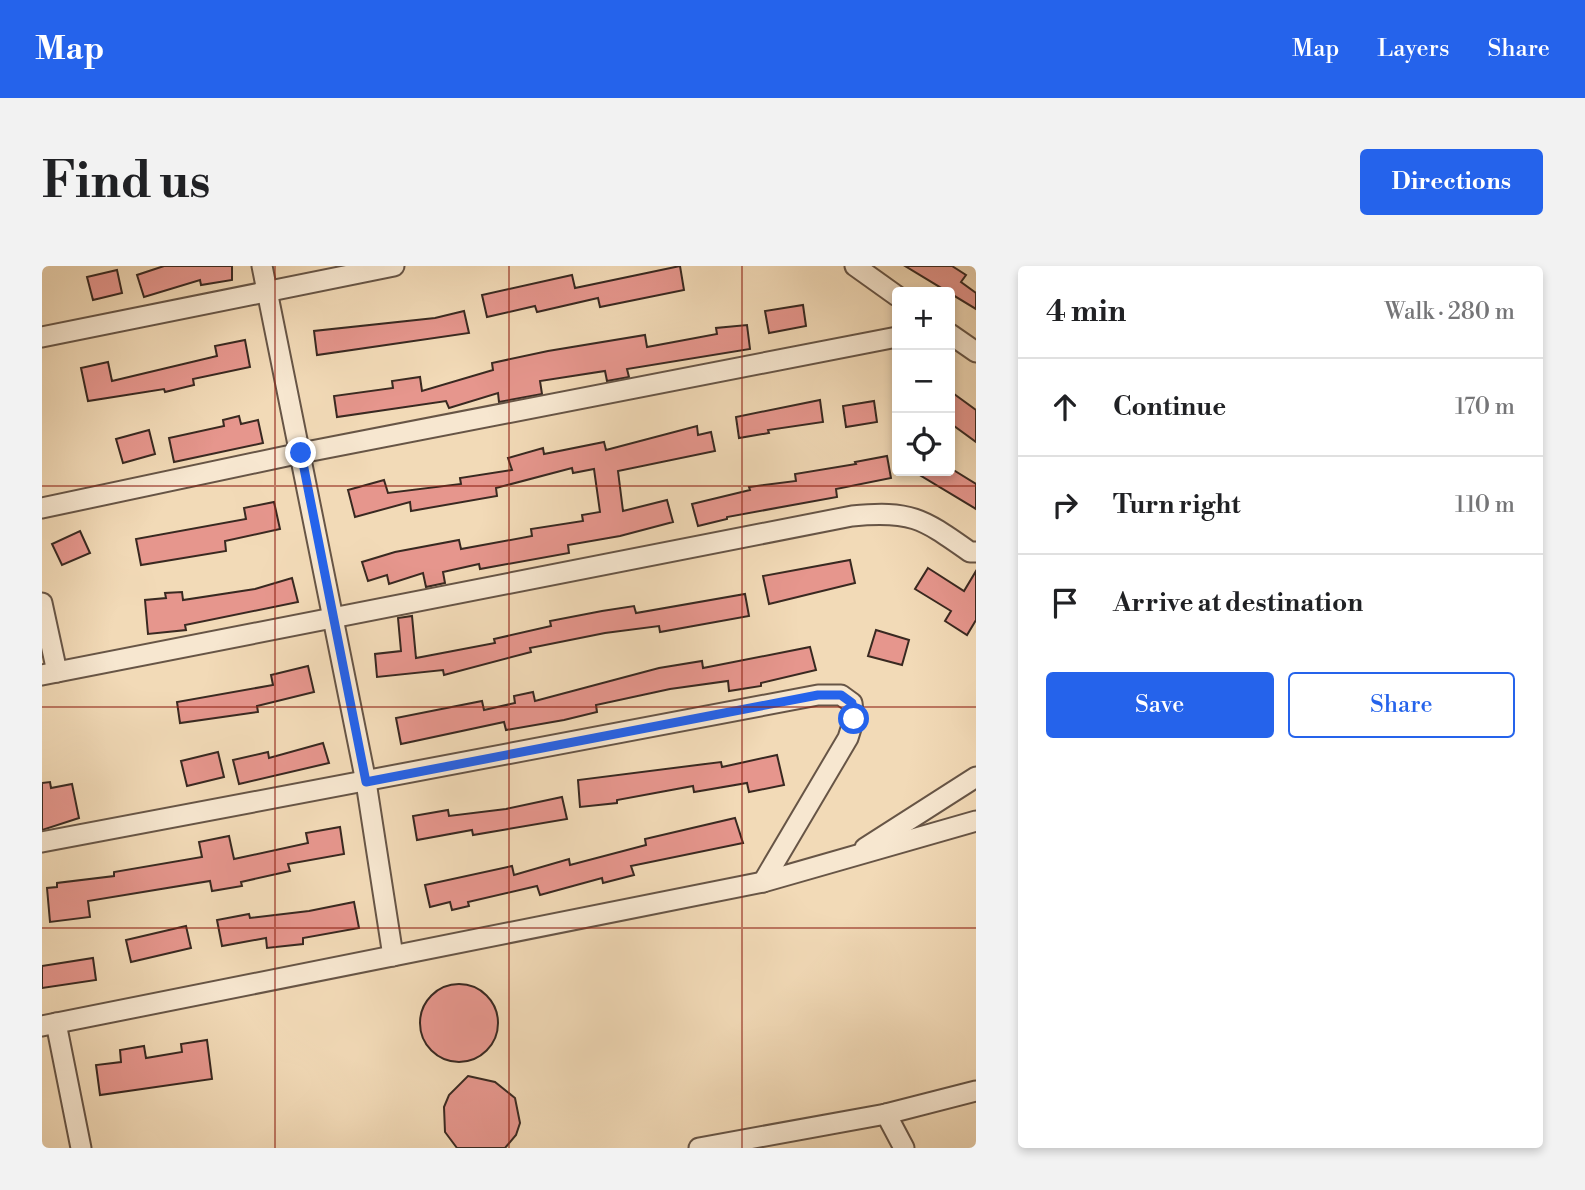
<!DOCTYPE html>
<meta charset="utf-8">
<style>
body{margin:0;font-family:"Libre Bodoni",serif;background:#f2f2f2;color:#202124}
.controls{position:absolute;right:21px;top:21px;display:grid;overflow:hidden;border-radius:7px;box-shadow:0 4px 10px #0003}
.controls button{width:63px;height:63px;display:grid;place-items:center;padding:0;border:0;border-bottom:2px solid #e0e0e0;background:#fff;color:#202124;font:35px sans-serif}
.stop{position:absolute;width:21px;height:21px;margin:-16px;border:5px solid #2563eb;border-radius:50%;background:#fff}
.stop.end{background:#2563eb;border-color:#fff;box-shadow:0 2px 7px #0008}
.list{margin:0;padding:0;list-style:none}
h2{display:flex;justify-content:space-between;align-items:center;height:91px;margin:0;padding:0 28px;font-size:30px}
h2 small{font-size:23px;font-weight:400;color:#757577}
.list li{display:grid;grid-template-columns:46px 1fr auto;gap:21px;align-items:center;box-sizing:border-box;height:98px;padding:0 28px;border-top:2px solid #e0e0e0}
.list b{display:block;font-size:26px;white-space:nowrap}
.list em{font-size:23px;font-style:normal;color:#757577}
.actions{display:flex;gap:14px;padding:21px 28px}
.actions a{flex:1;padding:16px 0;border:2px solid #2563eb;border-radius:7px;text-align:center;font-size:24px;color:#2563eb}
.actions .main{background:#2563eb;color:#fff}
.icon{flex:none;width:38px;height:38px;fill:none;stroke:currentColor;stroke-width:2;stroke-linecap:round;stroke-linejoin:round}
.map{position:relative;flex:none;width:934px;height:882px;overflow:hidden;border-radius:7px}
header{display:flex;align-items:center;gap:42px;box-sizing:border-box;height:98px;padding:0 35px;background:#2563eb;color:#fff}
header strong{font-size:33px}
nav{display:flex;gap:38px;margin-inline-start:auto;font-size:24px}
.intro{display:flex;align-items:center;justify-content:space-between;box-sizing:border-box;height:168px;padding:0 42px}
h1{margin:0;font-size:49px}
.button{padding:18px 32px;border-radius:7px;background:#2563eb;color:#fff;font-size:24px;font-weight:700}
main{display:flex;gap:42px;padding:0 42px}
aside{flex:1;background:#fff;border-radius:7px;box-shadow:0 4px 10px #0003}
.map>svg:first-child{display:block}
</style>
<header>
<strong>Map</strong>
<nav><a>Map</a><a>Layers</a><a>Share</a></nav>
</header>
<div class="intro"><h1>Find us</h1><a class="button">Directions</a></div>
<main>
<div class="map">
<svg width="934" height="882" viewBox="0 0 934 882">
<rect width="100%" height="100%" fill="#f2dab7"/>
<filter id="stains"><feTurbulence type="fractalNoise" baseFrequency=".00286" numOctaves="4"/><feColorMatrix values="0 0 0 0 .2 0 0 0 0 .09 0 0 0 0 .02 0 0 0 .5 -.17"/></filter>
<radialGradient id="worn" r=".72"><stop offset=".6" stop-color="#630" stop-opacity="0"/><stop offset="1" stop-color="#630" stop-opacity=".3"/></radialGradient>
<g fill="#e6968d" stroke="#392921" stroke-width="2">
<polygon points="122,0 190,0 190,14 159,19 158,14 102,31 95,9"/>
<polygon points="638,0 642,24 558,41 556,32 495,46 493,40 445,51 440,29 530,9 533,22"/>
<polygon points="863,0 910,0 924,9 919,16 934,27 934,43"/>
<polygon points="75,4 80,27 51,34 45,11"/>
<polygon points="761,39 764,60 727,67 723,45"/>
<polygon points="422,45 427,67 275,89 272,65 393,52"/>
<polygon points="705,59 708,83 585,103 587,111 565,115 563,105 498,115 500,128 457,136 456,127 407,142 404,135 295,151 292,130 351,122 350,115 378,111 380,125 451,104 450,97 506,85 603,69 605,81 675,68 674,62"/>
<polygon points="203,74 208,101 151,113 152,119 123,126 122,123 46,135 39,102 66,96 70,115 175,90 173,80"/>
<polygon points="908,125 934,144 934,176 908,157"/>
<polygon points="778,134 781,156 726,164 727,167 697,172 694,151"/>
<polygon points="832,135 835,156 804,161 801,140"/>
<polygon points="197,150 199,158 216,154 221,177 132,196 127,172 182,160 181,154"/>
<polygon points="655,160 656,169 669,166 673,185 576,205 581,245 625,234 631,256 578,270 526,279 527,287 438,303 437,298 401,306 403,317 384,321 381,307 347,318 345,309 326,315 320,296 353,286 417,274 419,283 490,270 489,263 541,255 540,249 558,246 552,203 531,207 530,202 454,222 455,230 369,245 368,236 313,251 306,224 342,214 346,227 419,218 418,212 470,204 466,192 501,182 502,188 562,176 564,184"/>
<polygon points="107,164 113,188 81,197 74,173"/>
<polygon points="845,190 849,212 794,223 795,231 685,251 685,253 656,260 650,238 708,224 707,221 754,215 753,208 814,198 813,196"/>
<polygon points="871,205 913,205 934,218 934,243"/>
<polygon points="232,236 238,263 183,275 184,285 99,299 94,273 204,253 202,242"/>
<polygon points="38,265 48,287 20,299 10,278"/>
<polygon points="808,294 813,317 727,338 721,310"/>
<polygon points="886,302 922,325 934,305 934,354 925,369 903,355 909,345 873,323"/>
<polygon points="250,312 256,336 143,359 144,364 106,368 103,334 124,332 123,327 140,326 141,334 213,323"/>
<polygon points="703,328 707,350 618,366 617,360 563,367 488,382 489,386 402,409 401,404 335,411 333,388 359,385 356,352 370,350 374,392 453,377 452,373 509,360 508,355 560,345 592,340 594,347"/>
<polygon points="834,364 867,374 860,399 826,390"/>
<polygon points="768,381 774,404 719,417 719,420 687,425 686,415 628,423 554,439 555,446 522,454 464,464 462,456 359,478 354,452 440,435 442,444 473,437 472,430 491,426 493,435 617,402 660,395 661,402"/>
<polygon points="266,400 272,426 215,440 216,446 138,457 135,436 231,419 229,409"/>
<polygon points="281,477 287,497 197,518 191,494 226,486 227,492"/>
<polygon points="176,486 182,511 145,520 139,495"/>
<polygon points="735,489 742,519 707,526 705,517 652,526 651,520 575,534 575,537 538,541 536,514 679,496 680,501"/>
<polygon points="8,516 9,522 30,518 37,552 0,564 0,517"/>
<polygon points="520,531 525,553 431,569 430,564 375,574 371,550 406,544 407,550 464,543"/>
<polygon points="693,552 701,577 589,600 592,609 561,617 560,612 498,629 495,620 426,636 427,640 410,644 408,636 388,641 383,619 470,600 472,609 527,593 528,599 604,579 603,573"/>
<polygon points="298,561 302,588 246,598 248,605 199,616 200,620 170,625 168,615 46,635 48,651 8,656 5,622 15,621 15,617 72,610 72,606 160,591 157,576 187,570 192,593 266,577 264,567"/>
<polygon points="312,636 317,662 261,672 261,678 225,682 224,672 180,680 175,654 207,648 208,652 267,645"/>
<polygon points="144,660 149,682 89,696 84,674"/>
<polygon points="51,692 54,714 0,722 0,700"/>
<circle cx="417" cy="757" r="39"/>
<polygon points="165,774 170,813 58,829 54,799 79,796 78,784 102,780 104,792 140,786 139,778"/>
<polygon points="426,810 453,816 473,832 478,857 474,869 463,882 415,882 403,866 402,841 407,829"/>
</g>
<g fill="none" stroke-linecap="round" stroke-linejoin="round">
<g stroke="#675546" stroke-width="23">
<g id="minor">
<polyline points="220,0 324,516 351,690"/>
<polyline points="813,0 855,30"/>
<polyline points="908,68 934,86"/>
<polyline points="0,71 352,0"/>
<polyline points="0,242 259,187 855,71"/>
<polyline points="0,337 15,406"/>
<path d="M 0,409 L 810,250 C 870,244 881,253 928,286 L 934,286"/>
<polyline points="0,576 776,429 799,429 810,437 812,453 806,472 721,616"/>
<polyline points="823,582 934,511"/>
<polyline points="14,757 39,882"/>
<polyline points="0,760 721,616 934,555"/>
<polyline points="844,848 862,882"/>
<polyline points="657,882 844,848 934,825"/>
</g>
</g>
<use href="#minor" stroke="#f7e7d0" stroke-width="19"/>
</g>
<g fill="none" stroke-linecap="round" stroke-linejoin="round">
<polyline stroke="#2563eb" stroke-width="9" points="259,187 324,516 776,429 799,429 810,437 812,453"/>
</g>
<path fill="none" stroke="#8f2418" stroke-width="2" stroke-opacity="0.55" d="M 233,0 L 233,882M 467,0 L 467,882M 700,0 L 700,882M 0,220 L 934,220M 0,441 L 934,441M 0,662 L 934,662"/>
<rect width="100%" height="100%" filter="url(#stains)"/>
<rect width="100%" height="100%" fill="url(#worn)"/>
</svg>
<div class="controls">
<button>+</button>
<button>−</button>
<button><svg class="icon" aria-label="locate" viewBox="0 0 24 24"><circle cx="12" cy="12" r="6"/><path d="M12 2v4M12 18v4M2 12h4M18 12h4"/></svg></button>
</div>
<div class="stop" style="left:812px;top:453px"></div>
<div class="stop end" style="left:259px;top:187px"></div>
</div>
<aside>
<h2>4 min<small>Walk · 280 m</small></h2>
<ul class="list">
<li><svg class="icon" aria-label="ahead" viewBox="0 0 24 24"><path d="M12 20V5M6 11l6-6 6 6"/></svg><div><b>Continue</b></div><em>170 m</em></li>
<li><svg class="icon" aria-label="right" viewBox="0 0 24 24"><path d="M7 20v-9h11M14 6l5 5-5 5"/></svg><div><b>Turn right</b></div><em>110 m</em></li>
<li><svg class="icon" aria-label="arrive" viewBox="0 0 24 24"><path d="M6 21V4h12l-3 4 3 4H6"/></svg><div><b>Arrive at destination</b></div></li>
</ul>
<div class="actions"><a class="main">Save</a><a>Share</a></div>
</aside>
</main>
